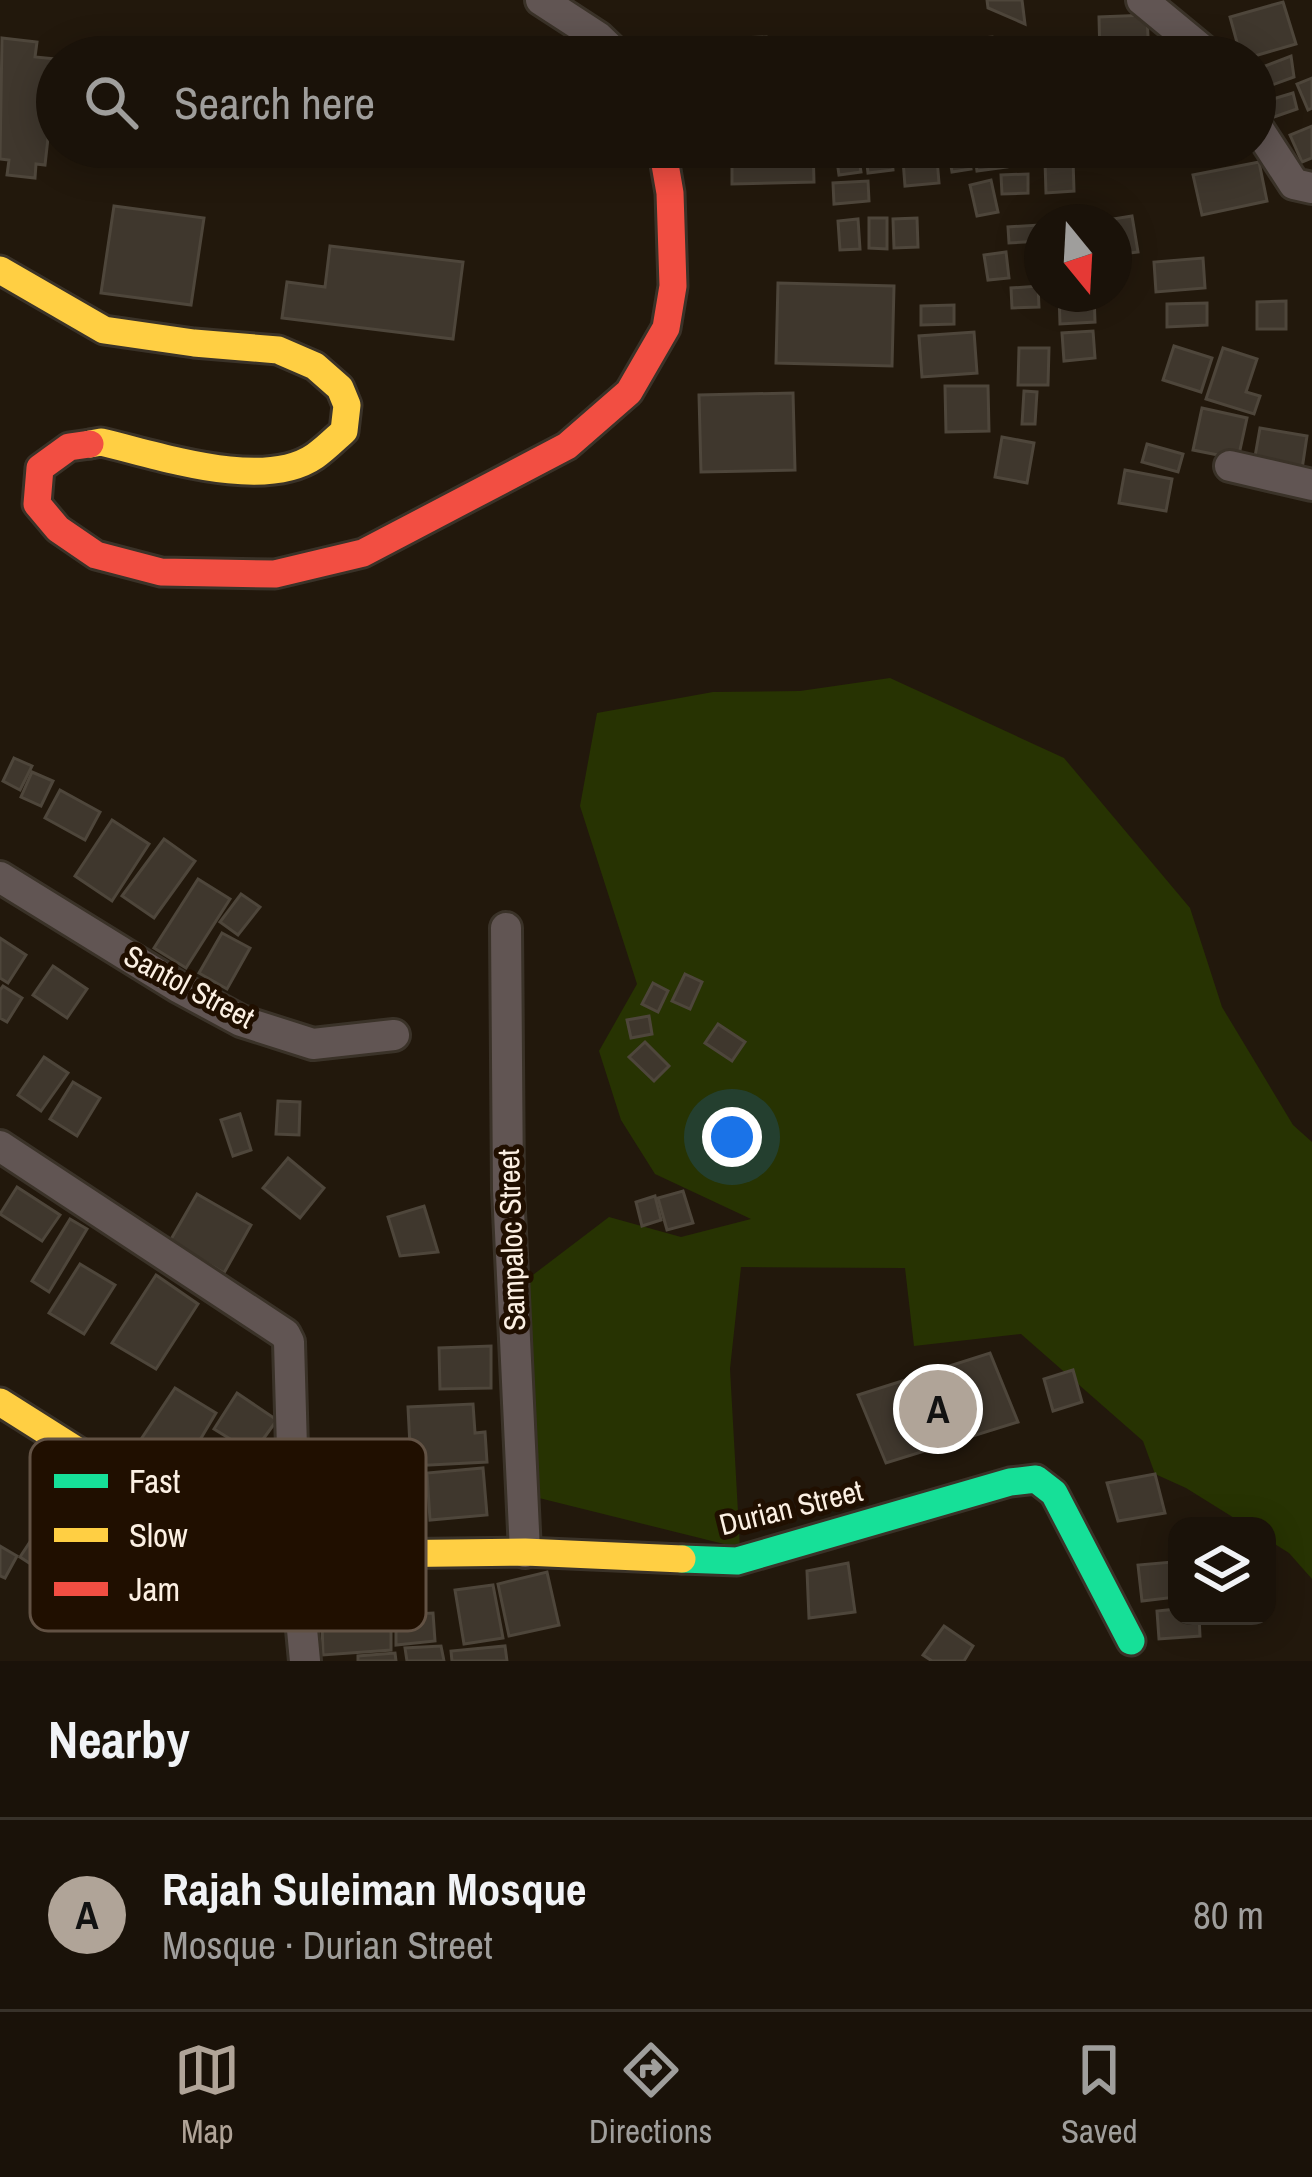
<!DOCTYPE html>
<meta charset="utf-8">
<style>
body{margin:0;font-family:"Archivo Narrow",sans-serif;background:#272017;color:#f1f3f6}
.controls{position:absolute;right:36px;bottom:36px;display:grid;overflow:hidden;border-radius:24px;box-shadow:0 6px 30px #0003}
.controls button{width:108px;height:108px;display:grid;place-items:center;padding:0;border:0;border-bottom:3px solid #38322a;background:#1a1209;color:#f1f3f6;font:60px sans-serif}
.compass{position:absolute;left:1024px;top:204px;width:108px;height:108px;border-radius:50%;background:#1a1209;box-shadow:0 6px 30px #0003;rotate:162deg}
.you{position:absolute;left:732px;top:1137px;width:42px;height:42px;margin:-30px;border:9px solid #fff;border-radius:50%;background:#1a73e8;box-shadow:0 0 0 18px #1a73e833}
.badge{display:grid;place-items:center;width:78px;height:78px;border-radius:50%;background:#b0a498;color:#111;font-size:39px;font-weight:700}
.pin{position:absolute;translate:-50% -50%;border:6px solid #fff;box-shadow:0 3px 12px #0006}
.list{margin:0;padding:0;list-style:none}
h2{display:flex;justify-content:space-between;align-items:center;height:156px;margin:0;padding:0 48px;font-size:51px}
h2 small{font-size:39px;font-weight:400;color:#9f9e9c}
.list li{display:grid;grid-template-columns:78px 1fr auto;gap:36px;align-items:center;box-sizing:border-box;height:192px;padding:0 48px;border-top:3px solid #38322a}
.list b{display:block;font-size:45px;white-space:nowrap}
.list p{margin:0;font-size:39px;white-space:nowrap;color:#9f9e9c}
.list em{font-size:39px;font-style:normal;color:#9f9e9c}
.icon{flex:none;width:66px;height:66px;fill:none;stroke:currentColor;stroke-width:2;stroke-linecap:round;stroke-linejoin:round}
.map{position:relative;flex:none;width:1312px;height:1661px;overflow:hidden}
.search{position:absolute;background:#1a1209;box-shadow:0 6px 30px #0003;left:36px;right:36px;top:36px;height:132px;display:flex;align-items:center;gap:30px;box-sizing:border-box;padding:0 42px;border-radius:66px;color:#9f9e9c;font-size:45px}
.sheet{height:348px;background:#1a1209}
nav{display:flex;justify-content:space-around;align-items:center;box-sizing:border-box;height:168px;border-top:3px solid #38322a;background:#1a1209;font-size:33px;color:#9f9e9c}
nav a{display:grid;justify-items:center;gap:6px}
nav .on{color:#b0a498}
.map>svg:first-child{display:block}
</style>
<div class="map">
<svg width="1312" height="1661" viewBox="0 0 1312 1661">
<rect width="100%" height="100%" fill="#22180c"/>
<polygon fill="#273302" points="890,678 1064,758 1190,908 1222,1007 1293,1125 1312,1142 1312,1579 1289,1553 1267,1539 1267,1526 1247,1526 1186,1488 1155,1474 1143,1441 1021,1334 914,1346 905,1268 741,1267 730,1369 740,1548 535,1497 521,1284 609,1217 681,1237 751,1219 655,1174 621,1120 599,1051 637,984 580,806 597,713 713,692 800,691"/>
<g fill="#3f372d" stroke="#4e463b" stroke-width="3">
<polygon points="987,0 1022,0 1025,24 988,8"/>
<polygon points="1283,2 1296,44 1251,57 1241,57 1230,17"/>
<polygon points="1147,15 1149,57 1100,57 1099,17"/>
<polygon points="766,37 766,57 715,57 714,39"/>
<polygon points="992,37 994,57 947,57 945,41"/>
<polygon points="2,38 37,42 35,57 57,59 54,85 57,86 57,130 49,129 45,165 36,164 35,178 7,175 9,160 0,159"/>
<polygon points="1291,56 1294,77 1261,89 1255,70"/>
<polygon points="1312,78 1312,108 1308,110 1297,84"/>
<polygon points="1293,93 1297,109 1271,118 1266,101"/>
<polygon points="1312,126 1312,158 1302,162 1290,135"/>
<polygon points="732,147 813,147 814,182 732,184"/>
<polygon points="835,147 857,147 861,172 839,175"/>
<polygon points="865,147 891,147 893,170 868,173"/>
<polygon points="902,147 936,147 939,183 905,186"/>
<polygon points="948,147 967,147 971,169 952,172"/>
<polygon points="974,147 1005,147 1007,167 977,171"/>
<polygon points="1073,160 1074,191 1046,193 1045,161"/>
<polygon points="1259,162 1267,201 1202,215 1193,175"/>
<polygon points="1028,174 1028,193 1002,194 1001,175"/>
<polygon points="991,180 998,212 977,216 970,185"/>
<polygon points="868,181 869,201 834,204 833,183"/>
<polygon points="114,206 204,218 191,305 101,293"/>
<polygon points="1132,216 1138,252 1114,255 1114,222 1095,222"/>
<polygon points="869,218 887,218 887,249 869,248"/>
<polygon points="917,218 918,247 894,248 893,219"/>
<polygon points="858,219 860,249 840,250 838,221"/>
<polygon points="1039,225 1040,241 1009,243 1008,227"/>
<polygon points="330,246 463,262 453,339 282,318 287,282 325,287"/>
<polygon points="1006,252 1009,278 988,280 984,255"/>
<polygon points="1203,258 1205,288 1156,292 1154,262"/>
<polygon points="778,283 894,286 892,366 776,363"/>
<polygon points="1038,286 1039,307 1012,308 1011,288"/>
<polygon points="1059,294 1094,294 1095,322 1060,324"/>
<polygon points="1286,301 1286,329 1257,329 1257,302"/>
<polygon points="1207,303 1207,325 1167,327 1167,304"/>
<polygon points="954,305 954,324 921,325 921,306"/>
<polygon points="1093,331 1095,358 1064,361 1062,333"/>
<polygon points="974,332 977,373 922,377 919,336"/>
<polygon points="1174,346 1212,358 1201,392 1163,380"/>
<polygon points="1019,348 1049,348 1048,385 1018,385"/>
<polygon points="1223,348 1257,359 1246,392 1260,396 1254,414 1206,399"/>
<polygon points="945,386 988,386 989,431 946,432"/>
<polygon points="1024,391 1037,392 1035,424 1022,424"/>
<polygon points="793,393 795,470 701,472 699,395"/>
<polygon points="1202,408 1247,418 1238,459 1193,450"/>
<polygon points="1260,428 1307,436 1301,476 1253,468"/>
<polygon points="1002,437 1034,443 1027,483 995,477"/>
<polygon points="1147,444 1183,454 1178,472 1142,462"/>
<polygon points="1125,470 1172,479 1166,511 1119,503"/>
<polygon points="14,758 32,766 20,790 3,781"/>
<polygon points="32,772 53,781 41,806 21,797"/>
<polygon points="60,790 100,812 85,840 45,818"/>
<polygon points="112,820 149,844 112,901 75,876"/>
<polygon points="164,839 195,861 154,918 122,896"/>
<polygon points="198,879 230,899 186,968 154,948"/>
<polygon points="241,894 260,907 238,935 220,922"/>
<polygon points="222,933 250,948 227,989 199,973"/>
<polygon points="0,938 26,955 8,983 0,978"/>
<polygon points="53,966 87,989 67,1018 33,995"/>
<polygon points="685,974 702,982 690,1009 672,1001"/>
<polygon points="653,983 668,991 658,1012 642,1004"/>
<polygon points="3,986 22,998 7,1022 0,1018 0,990"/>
<polygon points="649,1016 652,1034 631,1038 627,1020"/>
<polygon points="718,1024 745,1042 732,1061 705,1043"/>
<polygon points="645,1042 669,1066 654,1081 629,1057"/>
<polygon points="44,1057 68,1073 41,1111 18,1095"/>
<polygon points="73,1082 100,1098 77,1136 50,1119"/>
<polygon points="278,1101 300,1102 299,1135 276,1134"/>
<polygon points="240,1114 251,1150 233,1156 221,1120"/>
<polygon points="288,1158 324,1188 300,1218 263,1188"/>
<polygon points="17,1187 60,1215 42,1241 0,1214"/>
<polygon points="683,1191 693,1223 667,1230 658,1198"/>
<polygon points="197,1194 251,1225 224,1273 170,1241"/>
<polygon points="655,1196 661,1220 642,1226 636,1202"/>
<polygon points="424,1206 438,1252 400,1256 388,1217"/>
<polygon points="70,1219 87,1229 49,1292 32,1281"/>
<polygon points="80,1264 115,1285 84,1334 49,1313"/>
<polygon points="156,1275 198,1304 156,1369 112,1343"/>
<polygon points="491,1346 491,1388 440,1389 439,1348"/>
<polygon points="990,1353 1018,1422 886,1463 858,1395"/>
<polygon points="1073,1370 1082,1402 1053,1411 1044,1379"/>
<polygon points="175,1388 216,1413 170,1490 124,1465"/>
<polygon points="237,1393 277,1420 253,1453 214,1429"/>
<polygon points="473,1404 475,1433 485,1432 487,1462 411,1466 408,1407"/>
<polygon points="483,1468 487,1515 430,1520 427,1473"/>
<polygon points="1155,1474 1165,1513 1118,1521 1107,1483"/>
<polygon points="68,1484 90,1497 102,1532 66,1587 20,1557"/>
<polygon points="0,1546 17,1556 5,1578 0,1576"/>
<polygon points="1172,1562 1176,1597 1142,1601 1138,1565"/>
<polygon points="848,1563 855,1612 809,1618 807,1571"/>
<polygon points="547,1572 559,1625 509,1636 498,1584"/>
<polygon points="391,1584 391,1650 323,1655 321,1587"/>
<polygon points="493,1585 503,1638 464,1644 455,1590"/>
<polygon points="1177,1609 1177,1616 1199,1616 1200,1636 1159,1639 1157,1611"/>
<polygon points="433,1613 435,1641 396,1645 396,1615"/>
<polygon points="944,1626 973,1646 964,1661 932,1661 923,1655"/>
<polygon points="441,1646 444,1661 407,1661 405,1648"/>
<polygon points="505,1646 507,1661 452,1661 451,1651"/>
<polygon points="395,1653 396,1661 358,1661 358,1656"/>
</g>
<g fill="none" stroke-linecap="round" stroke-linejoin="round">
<g stroke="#3a3228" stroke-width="36">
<g id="street">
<polyline points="541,0 598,37 619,57"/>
<polyline points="1142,0 1211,57"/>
<polyline points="1255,124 1294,184 1312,188"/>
<polyline points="1230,466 1312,485"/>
<polyline points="0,877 178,987 241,1021 313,1044 394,1035"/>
<polyline points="506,928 508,1190 525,1552"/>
<polyline points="0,1146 285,1334 289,1342 295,1555 305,1661"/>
</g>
</g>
<g stroke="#3a3228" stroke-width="33">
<polyline id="fast" points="682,1559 737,1561 1010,1482 1036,1479 1054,1493 1131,1641"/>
</g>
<g stroke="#3a3228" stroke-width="33">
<g id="slow">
<path d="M 0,270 L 104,330 L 194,343 L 278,350 L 315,366 L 340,388 L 347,405 L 344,431 C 335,439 325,449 315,456 C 263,492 158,455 101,442 L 90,444"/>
<polyline points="0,1402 163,1505 242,1563 295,1555 525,1552 682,1559"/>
</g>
</g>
<g stroke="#3a3228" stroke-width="33">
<polyline id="jam" points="90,444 69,447 40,468 37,504 58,529 96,555 161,572 275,574 363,553 567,446 629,392 666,328 673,286 670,193 662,147"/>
</g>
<use href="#street" stroke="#615553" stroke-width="30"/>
<use href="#fast" stroke="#16e098" stroke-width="27"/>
<use href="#slow" stroke="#ffcf43" stroke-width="27"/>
<use href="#jam" stroke="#f24e42" stroke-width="27"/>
</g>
<g text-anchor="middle" stroke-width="10" stroke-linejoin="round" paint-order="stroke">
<g font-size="30" fill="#fcf0e3" stroke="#200f00">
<text transform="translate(189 987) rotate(28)" y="10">Santol Street</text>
<text transform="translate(512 1240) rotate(-92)" y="10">Sampaloc Street</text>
<text transform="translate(791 1508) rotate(-14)" y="10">Durian Street</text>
</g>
</g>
<rect x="30" y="1439" width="396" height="192" rx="18" fill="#200f00" stroke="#625244" stroke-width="3"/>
<rect x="54" y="1474" width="54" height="14" fill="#16e098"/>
<rect x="54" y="1528" width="54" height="14" fill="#ffcf43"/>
<rect x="54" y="1582" width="54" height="14" fill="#f24e42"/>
<g font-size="33" fill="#fcf0e3">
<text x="129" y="1493">Fast</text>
<text x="129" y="1547">Slow</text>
<text x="129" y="1601">Jam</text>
</g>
</svg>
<div class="controls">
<button><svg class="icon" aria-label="layers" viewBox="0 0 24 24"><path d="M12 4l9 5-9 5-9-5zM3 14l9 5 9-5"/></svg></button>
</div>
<svg class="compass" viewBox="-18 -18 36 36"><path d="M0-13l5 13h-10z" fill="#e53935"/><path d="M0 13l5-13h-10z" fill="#9f9e9c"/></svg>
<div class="you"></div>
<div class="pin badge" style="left:938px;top:1409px">A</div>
<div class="search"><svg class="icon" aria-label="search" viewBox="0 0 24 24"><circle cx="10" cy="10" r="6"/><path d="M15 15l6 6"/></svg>Search here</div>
</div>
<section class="sheet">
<h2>Nearby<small></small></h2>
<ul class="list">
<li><span class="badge">A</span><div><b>Rajah Suleiman Mosque</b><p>Mosque · Durian Street</p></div><em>80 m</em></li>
</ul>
</section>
<nav>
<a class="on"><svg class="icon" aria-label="map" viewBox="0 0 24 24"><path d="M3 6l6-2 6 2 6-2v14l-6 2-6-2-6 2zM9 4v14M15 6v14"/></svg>Map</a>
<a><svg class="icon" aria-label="directions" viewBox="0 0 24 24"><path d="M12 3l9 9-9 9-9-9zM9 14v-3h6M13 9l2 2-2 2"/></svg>Directions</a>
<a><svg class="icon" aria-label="saved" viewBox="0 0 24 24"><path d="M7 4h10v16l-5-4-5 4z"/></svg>Saved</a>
</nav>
